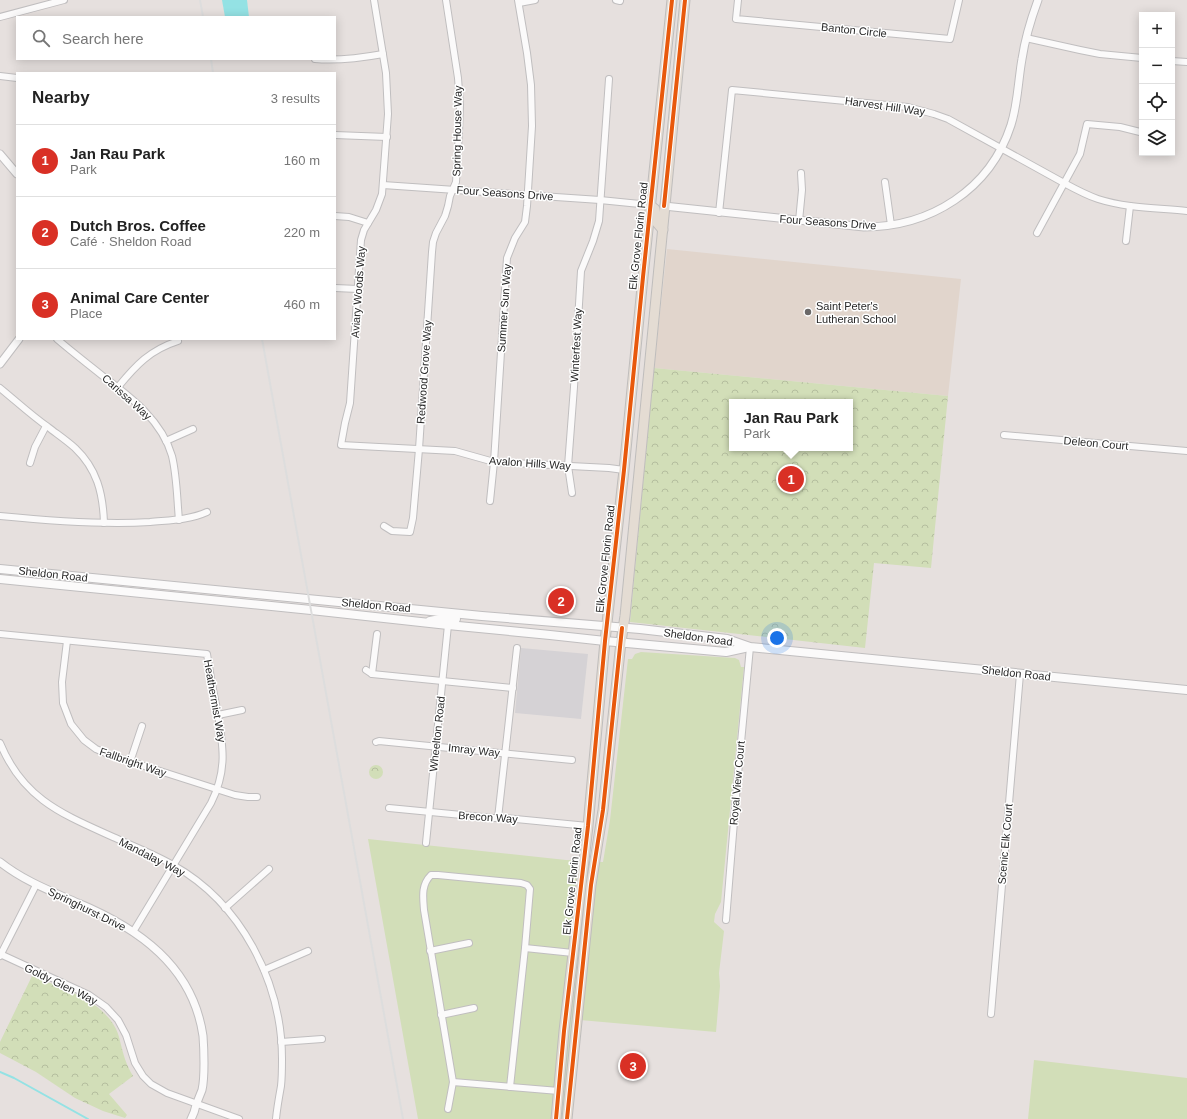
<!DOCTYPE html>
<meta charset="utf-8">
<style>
body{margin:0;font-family:Arial,sans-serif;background:#f2f2f2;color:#222}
.controls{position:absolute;right:12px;top:12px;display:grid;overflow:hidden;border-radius:0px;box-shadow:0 2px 10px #0003}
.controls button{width:36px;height:36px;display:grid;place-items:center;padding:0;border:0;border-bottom:1px solid #e0e0e0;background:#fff;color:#222;font:20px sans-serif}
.you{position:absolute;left:777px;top:638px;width:14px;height:14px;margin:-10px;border:3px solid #fff;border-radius:50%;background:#1a73e8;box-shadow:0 0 0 6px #1a73e833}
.badge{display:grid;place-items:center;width:26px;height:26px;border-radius:50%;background:#d93025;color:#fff;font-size:13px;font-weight:700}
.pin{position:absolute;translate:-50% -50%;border:2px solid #fff;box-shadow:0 1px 4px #0006}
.popup{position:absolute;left:729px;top:399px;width:124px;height:52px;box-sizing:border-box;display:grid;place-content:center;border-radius:0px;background:#fff;filter:drop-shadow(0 1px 3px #0005);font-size:13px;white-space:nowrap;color:#767676}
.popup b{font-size:15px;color:#222}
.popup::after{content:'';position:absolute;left:50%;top:100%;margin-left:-8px;border:8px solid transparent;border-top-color:#fff}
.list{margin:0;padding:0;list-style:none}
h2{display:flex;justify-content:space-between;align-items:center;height:52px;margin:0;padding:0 16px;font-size:17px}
h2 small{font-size:13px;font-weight:400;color:#767676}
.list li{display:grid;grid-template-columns:26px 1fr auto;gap:12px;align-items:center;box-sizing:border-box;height:72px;padding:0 16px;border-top:1px solid #e0e0e0}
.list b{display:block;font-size:15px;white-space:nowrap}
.list p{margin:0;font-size:13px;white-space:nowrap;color:#767676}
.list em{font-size:13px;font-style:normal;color:#767676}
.icon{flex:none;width:22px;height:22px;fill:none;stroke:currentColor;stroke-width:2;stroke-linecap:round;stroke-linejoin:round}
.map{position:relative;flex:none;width:1187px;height:1119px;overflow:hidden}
.search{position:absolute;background:#fff;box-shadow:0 2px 10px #0003;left:16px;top:16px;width:320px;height:44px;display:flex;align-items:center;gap:10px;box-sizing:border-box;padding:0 14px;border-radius:0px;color:#767676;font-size:15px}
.panel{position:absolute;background:#fff;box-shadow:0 2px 10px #0003;left:16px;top:72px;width:320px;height:268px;border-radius:0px}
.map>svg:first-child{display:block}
</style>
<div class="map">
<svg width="1187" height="1119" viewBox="0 0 1187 1119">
<defs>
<pattern id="park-crowns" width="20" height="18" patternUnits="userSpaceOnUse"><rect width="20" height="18" fill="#d2deb8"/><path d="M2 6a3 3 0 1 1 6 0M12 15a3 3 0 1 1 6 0" fill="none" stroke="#b4be9e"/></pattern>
</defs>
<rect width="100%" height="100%" fill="#e6e0de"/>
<polygon fill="#d5d2d5" points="521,648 588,654 581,719 515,713"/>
<polygon fill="#e1d5cc" points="667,249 961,279 948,396 654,368"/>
<g fill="#d2deb8">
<polygon points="641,652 735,658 739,660 741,667 744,667 721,902 715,914 714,922 724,931 719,973 720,986 716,1032 580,1020 570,1119 418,1119 368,839 566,860 603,862 610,820 628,659 632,659 635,654"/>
<polygon points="1034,1060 1187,1078 1187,1119 1028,1119"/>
</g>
<g fill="url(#park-crowns)" fill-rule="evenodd">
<path d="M 654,368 L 948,396 L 931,568 L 874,563 L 865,648 L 630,622 ZM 732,402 L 850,402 L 850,448 L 732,448 Z"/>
<circle cx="376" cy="772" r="7"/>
<path d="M 32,976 C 61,988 101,999 116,1029 C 118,1033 119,1037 120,1041 C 123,1053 126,1065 133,1076 L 109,1094 L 127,1115 L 125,1118 L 103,1111 L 75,1098 L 36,1072 L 0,1053 L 0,1042 Z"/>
</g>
<polygon fill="#94e2e4" points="222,0 247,0 249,17 225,17"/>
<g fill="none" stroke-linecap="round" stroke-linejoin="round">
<polyline stroke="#94e2e4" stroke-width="2" points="0,1072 14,1078 88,1119"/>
<g stroke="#c0bebf" stroke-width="8">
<g id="minor">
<polyline points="374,0 386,73 388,114 382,194 376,210 364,230 361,240 350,403 345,423 341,445 455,451 494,462 609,468 624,470"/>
<polyline points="616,0 620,1"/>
<polyline points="738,0 736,19 950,39 959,0"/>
<polyline points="519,3 535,0"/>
<polyline points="0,17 64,0"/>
<polyline points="1026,38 1080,50 1100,54 1142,58"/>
<path d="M 315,59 C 338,61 361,58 383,54"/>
<polyline points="1172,61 1187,62"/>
<polyline points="0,76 17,78"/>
<polyline points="335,135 387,137"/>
<polyline points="885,182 891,225"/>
<polyline points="383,185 600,200 650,205"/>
<path d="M 719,213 L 732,90 L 908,107 L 934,114 L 948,119 L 1064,183 C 1075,189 1086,195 1098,199 C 1126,208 1158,208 1187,211"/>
<polyline points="335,216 349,217 368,223"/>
<polyline points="799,221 802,190 801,173"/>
<polyline points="1037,233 1080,154 1087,124 1120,127 1140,132"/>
<polyline points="1126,241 1130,206"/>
<polyline points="335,288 358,289"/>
<path d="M 57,339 C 72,352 88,364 104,377 C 132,398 162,421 172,456 C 177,477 177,499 179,520"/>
<path d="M 118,387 C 136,365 150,350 178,341"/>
<path d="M 0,388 C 16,401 31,415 48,427 C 57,434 66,440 75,448 C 97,469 103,493 104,523"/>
<polyline points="1004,435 1187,451"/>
<polyline points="166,441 193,429"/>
<polyline points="30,463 35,447 46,426"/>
<polyline points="572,493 568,466 574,387 581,271 593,241 599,221 609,79"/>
<polyline points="490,501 494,462 507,258 515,238 525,222 527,206 532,126 531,85 527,53 518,0"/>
<path d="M 0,516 C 50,521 101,525 150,522 C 170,520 189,520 207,512"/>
<polyline points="384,526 392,531 410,532 413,518 419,449 432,252 433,242 436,233 445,216 448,206 450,196 456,182 459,132 460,105 458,78 446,0"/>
<path d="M 0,634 L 207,654 C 210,673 213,691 217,709 C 223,745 228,769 211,803 L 133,932"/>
<polyline points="67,641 62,682 63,703 71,724 84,740 96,749 110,755 235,795 248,797 257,797"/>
<polyline points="366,670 372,674 513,688"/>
<polyline points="372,674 377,634"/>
<polyline points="218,715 242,710"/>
<polyline points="376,742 379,741 572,760"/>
<path d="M 0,743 C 23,799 62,814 113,837 C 133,846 154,854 173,865 C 241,903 282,982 282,1059 C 282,1068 282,1077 281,1086 C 279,1097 277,1108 276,1119"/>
<polyline points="130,762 142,726"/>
<polyline points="389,808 493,818 505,818 588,826"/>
<polyline points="498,818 517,648"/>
<polyline points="426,843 448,625"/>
<polyline points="225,908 269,869"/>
<polyline points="726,920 737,785 750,647"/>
<polyline points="525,948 573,953"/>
<polyline points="430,951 469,943"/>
<polyline points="0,954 89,995 106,1007 118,1020 126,1035 135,1063 143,1076 151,1084 167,1093 239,1119"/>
<polyline points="0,956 36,885"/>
<polyline points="264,970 308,951"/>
<polyline points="991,1014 1020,674"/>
<polyline points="441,1015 474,1008"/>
<polyline points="281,1042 322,1039"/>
<path d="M 453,1082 L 424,910 C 423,897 421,885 431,875 L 438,875 L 521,883 L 527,885 L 530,889 L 525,948 L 510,1087"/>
<polyline points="448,1109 453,1082 559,1091"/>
</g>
</g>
<g stroke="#c0bebf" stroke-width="9">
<g id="tertiary">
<polyline points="0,154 17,174"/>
<path d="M 664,206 L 864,227 C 930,227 990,190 1011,125 C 1018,103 1018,81 1022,59 C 1025,39 1031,19 1038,0"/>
<polyline points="0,364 19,339"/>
<path d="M 0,862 C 24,881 51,891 78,903 C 138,928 193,966 203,1036 C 204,1049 205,1077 202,1090 C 200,1095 198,1100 196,1105 C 195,1110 194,1114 191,1119"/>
</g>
</g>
<g stroke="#c0bebf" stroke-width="10">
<g id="secondary">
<polyline points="0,569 482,616 640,629 727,639 750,647 1187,690"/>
<polyline points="0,579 311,610 448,625 550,635 605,641 726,652 749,647"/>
<polyline points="430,621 445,618 456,619"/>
</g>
</g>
<g stroke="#bfbdbc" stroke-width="11">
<g id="primary">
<polyline points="650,205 655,209 657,223 663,230"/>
<polyline points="556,1119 564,1031 588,826 605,641 624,470 643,277 672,0"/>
<polyline points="567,1119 591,885 603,810 621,642 625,616 685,0"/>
</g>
</g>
<use href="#minor" stroke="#fbfafa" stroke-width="6"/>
<use href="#tertiary" stroke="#fbfafa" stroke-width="7"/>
<use href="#secondary" stroke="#fbfafa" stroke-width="8"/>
<use href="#primary" stroke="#e4dcd3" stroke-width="9"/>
<g stroke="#ddd" stroke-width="2">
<polyline points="200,0 203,17"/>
<polyline points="211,59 213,73"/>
<polyline points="262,339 403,1119"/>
</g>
<g stroke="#fff" stroke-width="6">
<g id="cycleway">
<polyline points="664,206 685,0"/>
<polyline points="556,1119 564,1031 588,826 605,641 624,470 643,277 672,0"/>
<polyline points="567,1119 591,885 603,810 622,628"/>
</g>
</g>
<use href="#cycleway" stroke="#e8590c" stroke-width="4"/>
</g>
<circle fill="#6a6868" stroke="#fff" stroke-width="1.5" cx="808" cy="312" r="4"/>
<g text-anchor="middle" stroke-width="3" stroke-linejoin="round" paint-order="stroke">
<g font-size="11" fill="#282828" stroke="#fff">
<text transform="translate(854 30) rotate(6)" y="4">Banton Circle</text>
<text transform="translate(885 106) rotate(8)" y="4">Harvest Hill Way</text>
<text transform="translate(457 131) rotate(-89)" y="4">Spring House Way</text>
<text transform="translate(505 193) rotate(4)" y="4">Four Seasons Drive</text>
<text transform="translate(828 222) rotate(4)" y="4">Four Seasons Drive</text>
<text transform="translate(638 236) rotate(-84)" y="4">Elk Grove Florin Road</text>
<text transform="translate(358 292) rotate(-86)" y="4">Aviary Woods Way</text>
<text transform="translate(504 308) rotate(-86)" y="4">Summer Sun Way</text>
<text transform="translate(576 345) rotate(-87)" y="4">Winterfest Way</text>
<text transform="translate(424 372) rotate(-86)" y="4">Redwood Grove Way</text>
<text transform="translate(127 397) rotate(42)" y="4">Carissa Way</text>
<text transform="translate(1096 443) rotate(5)" y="4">Deleon Court</text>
<text transform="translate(530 463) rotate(4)" y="4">Avalon Hills Way</text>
<text transform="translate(605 559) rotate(-84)" y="4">Elk Grove Florin Road</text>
<text transform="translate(53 574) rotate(6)" y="4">Sheldon Road</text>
<text transform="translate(376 605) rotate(5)" y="4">Sheldon Road</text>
<text transform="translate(698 637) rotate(8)" y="4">Sheldon Road</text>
<text transform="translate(1016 673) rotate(6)" y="4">Sheldon Road</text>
<text transform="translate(215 701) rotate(80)" y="4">Heathermist Way</text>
<text transform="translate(437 734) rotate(-84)" y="4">Wheelton Road</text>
<text transform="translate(474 750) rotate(6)" y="4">Imray Way</text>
<text transform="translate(133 762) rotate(19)" y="4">Fallbright Way</text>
<text transform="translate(737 783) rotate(-85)" y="4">Royal View Court</text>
<text transform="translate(488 817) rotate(4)" y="4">Brecon Way</text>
<text transform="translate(1005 844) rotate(-85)" y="4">Scenic Elk Court</text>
<text transform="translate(152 857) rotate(27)" y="4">Mandalay Way</text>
<text transform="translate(572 881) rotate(-84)" y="4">Elk Grove Florin Road</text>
<text transform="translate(87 909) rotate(26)" y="4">Springhurst Drive</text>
<text transform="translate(61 984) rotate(26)" y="4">Goldy Glen Way</text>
</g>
<g font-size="11" fill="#282828" stroke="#fff" text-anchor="start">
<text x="816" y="310">Saint Peter's<tspan x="816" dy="13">Lutheran School</tspan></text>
</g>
</g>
</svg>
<div class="controls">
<button>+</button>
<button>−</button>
<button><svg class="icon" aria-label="locate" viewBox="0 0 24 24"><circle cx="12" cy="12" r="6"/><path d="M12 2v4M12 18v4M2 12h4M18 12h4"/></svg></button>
<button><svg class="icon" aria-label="layers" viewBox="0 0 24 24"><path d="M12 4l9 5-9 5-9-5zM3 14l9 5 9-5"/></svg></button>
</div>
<div class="you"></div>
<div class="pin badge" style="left:791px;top:479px">1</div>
<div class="popup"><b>Jan Rau Park</b>Park</div>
<div class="pin badge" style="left:561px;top:601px">2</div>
<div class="pin badge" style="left:633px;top:1066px">3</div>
<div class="search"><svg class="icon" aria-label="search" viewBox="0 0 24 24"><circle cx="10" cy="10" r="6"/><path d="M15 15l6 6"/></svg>Search here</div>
<section class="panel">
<h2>Nearby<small>3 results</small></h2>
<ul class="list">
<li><span class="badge">1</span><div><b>Jan Rau Park</b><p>Park</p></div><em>160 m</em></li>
<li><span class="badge">2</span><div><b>Dutch Bros. Coffee</b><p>Café · Sheldon Road</p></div><em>220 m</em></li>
<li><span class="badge">3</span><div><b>Animal Care Center</b><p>Place</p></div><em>460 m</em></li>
</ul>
</section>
</div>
